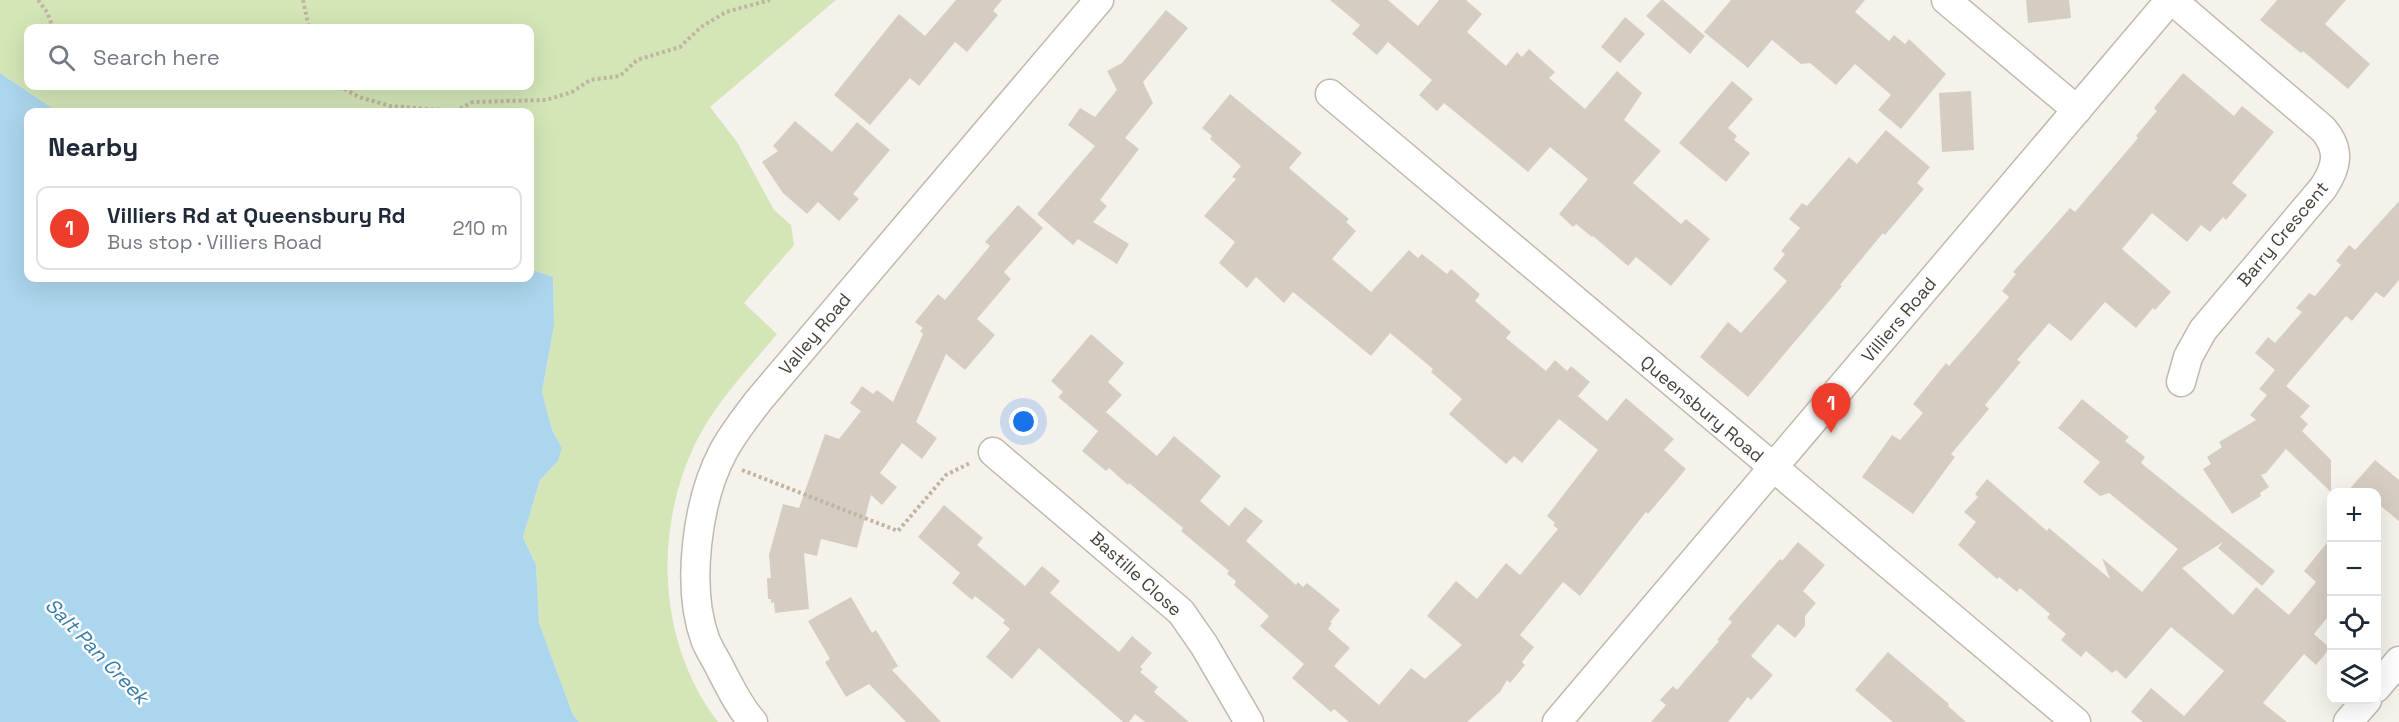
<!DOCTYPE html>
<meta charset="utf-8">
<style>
body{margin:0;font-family:"Space Grotesk",sans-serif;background:#f2f2f3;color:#1f2937}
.controls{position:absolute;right:18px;bottom:18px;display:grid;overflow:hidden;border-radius:12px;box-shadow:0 6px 24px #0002}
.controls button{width:54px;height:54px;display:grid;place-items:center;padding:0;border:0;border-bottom:2px solid #e0e1e3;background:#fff;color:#1f2937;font:30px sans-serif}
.you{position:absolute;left:1024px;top:422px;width:21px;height:21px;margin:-15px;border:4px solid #fff;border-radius:50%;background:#1a73e8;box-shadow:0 0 0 9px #1a73e833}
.badge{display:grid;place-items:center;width:39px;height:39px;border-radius:50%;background:#ee3d2a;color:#fff;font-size:20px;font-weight:700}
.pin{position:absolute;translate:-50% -50px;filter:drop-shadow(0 2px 3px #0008)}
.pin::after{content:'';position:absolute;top:32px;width:21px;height:18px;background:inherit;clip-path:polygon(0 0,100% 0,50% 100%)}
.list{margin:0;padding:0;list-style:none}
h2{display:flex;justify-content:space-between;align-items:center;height:78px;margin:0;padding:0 24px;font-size:26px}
h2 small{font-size:20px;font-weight:400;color:#747a83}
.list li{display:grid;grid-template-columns:39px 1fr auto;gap:18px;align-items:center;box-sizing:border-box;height:84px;margin:0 12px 12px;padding:0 12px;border:2px solid #e0e1e3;border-radius:12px}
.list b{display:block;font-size:22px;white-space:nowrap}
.list p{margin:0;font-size:20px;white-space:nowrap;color:#747a83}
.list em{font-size:20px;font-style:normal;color:#747a83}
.icon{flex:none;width:33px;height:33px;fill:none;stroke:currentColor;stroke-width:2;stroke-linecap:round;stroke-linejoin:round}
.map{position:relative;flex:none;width:2399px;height:722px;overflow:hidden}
.search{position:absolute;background:#fff;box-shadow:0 6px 24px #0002;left:24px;top:24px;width:510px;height:66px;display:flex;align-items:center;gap:15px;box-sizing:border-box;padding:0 21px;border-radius:12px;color:#747a83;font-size:22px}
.panel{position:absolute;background:#fff;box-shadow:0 6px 24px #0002;left:24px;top:108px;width:510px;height:174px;border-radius:12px}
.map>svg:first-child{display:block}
</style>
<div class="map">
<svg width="2399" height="722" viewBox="0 0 2399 722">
<rect width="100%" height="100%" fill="#f5f2ec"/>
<path fill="#d4e6b7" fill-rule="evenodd" d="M 0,0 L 836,0 L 710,107 L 737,142 L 774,210 L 791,225 L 794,245 L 744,303 L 777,334 C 749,368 717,401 697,440 C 653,529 657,642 718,722 L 579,722 L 573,715 L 539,623 L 536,565 L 523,537 L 540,480 L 558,461 L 562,448 L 552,430 L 542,392 L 554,325 L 553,277 L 530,269 L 530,112 L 58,112 L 0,73 ZM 28,28 L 530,28 L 530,86 L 28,86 Z"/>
<polygon fill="#acd6ed" points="0,73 58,112 28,112 28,278 530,278 530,269 553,277 554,325 542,392 552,430 562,448 558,461 540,480 523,537 536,565 539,623 573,715 579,722 0,722"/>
<g fill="#d6cdc2">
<polygon points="956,0 1002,0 993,11 998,15 967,52 955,42 919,86 910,78 870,125 834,95 899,14 925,36"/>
<polygon points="1330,0 1388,0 1418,26 1439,0 1466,0 1482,14 1467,32 1506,66 1517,52 1522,57 1529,49 1555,72 1549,78 1585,109 1617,71 1642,93 1624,120 1661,151 1633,183 1681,224 1686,219 1710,239 1671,286 1636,257 1628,266 1593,236 1592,237 1576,224 1573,227 1559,214 1588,179 1550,147 1528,172 1444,103 1437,111 1419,95 1432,80 1388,42 1377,55 1352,34 1360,25"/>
<polygon points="1661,0 1663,0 1705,36 1690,54 1646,16"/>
<polygon points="1731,0 1865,0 1855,12 1889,41 1894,35 1905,44 1909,39 1946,74 1901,129 1878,110 1891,95 1855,64 1836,85 1810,63 1801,64 1772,40 1748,68 1704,32"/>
<polygon points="2026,0 2069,0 2071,18 2028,23"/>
<polygon points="2277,0 2346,0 2325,24 2370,64 2348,89 2303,51 2301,53 2260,20"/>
<polygon points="1166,10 1188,28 1143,82 1153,103 1125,138 1139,149 1100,200 1107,206 1093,222 1129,244 1117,264 1078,239 1073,245 1037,214 1095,146 1068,125 1080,108 1095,117 1117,90 1107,71 1122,63"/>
<polygon points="1625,17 1645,34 1620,63 1601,47"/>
<polygon points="2183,73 2234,116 2242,106 2274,132 2232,183 2247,195 2226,220 2223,217 2210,232 2201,225 2187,242 2152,213 2122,249 2171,292 2155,310 2153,308 2136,328 2105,302 2071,341 2049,323 2017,360 2021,362 1985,405 1989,409 1951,454 1955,457 1913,514 1862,477 1892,435 1900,440 1923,413 1913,404 1946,363 1949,366 2009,297 2002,291 2016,274 2013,272 2070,208 2075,212 2138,138 2136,136 2157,111 2154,108"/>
<polygon points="1732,81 1753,99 1728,128 1737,136 1734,140 1750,153 1726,182 1679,143"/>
<polygon points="1971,91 1974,150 1942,152 1939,93"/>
<polygon points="1230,94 1302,153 1289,168 1349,219 1346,222 1356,231 1332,259 1371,292 1409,250 1418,258 1422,254 1447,274 1451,269 1480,294 1475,301 1511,332 1506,338 1546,371 1555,360 1567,371 1571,366 1590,382 1578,396 1607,421 1626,398 1674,439 1664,450 1686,469 1648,514 1646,512 1580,596 1563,582 1520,635 1534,647 1522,662 1525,665 1510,683 1507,680 1500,692 1467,722 1349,722 1334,709 1331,712 1292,678 1304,664 1260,626 1269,616 1234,585 1236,581 1227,574 1229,571 1181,531 1183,528 1129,483 1128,485 1109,468 1106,471 1082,451 1098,431 1058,397 1063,392 1051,381 1091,334 1124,363 1108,382 1122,395 1106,412 1157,456 1174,436 1221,476 1200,501 1229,526 1245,507 1263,521 1246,541 1296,585 1298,582 1303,587 1307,583 1340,610 1330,622 1332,623 1328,629 1350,648 1334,666 1379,705 1411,668 1425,679 1462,645 1427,616 1456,581 1477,599 1506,563 1520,575 1558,529 1553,525 1555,523 1547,516 1598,450 1559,419 1522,463 1514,456 1506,464 1449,414 1462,399 1431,372 1433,369 1390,333 1371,356 1293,292 1284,303 1256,277 1247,288 1219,263 1235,242 1204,216 1236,179 1232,177 1241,166 1210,139 1212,136 1202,128"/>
<polygon points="795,121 832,152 857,122 890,150 853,194 859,199 839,221 818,202 807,214 783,193 762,162 778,151 773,146"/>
<polygon points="1886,130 1930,167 1917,183 1924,189 1885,235 1883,233 1840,285 1842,286 1748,397 1700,357 1728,322 1741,333 1787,281 1773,269 1785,254 1781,251 1800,228 1789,219 1802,203 1807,206 1849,157 1857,164"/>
<polygon points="2399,201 2399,280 2384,298 2376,292 2352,321 2346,316 2286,386 2310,406 2300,417 2308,424 2302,431 2331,460 2331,492 2286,449 2266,473 2261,475 2269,487 2260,493 2261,496 2232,514 2203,469 2211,464 2207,457 2222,447 2219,442 2256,420 2250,415 2267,395 2259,389 2275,370 2255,353 2268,337 2275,343 2302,312 2296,308 2309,293 2315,296 2341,265 2336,261 2349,245 2355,250"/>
<polygon points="1018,205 1043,228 1004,272 1011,279 977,319 995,335 965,370 946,354 916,422 937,438 922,459 902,443 880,473 897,487 882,505 871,495 857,548 821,539 817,556 804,553 809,609 775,613 774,602 771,603 771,599 768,599 767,578 771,578 769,555 783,504 799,508 825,434 839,439 861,411 850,403 862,386 873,394 877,390 893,402 923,334 920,331 923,328 915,322 938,294 945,300 990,246 985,242"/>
<polygon points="2082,399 2129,437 2125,441 2145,457 2141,463 2275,571 2262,586 2218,548 2223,542 2182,568 2233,615 2256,587 2289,615 2316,582 2304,571 2331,538 2331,613 2314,634 2330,648 2316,665 2304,654 2263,703 2287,722 2143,722 2131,712 2151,688 2184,716 2224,671 2171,627 2126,679 2116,670 2112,673 2086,651 2081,657 2061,640 2066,634 2047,618 2050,614 2020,588 2017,592 1999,577 1997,579 1958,545 1976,522 1964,512 1978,497 1975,494 1987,479 2047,531 2049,528 2110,579 2102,558 2142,592 2178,549 2109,493 2100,496 2083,482 2100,462 2058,428"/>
<polygon points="2375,460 2399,480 2399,521 2376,502 2376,492 2347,492"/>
<polygon points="944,505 983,538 977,545 1025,586 1042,566 1060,581 1050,593 1119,652 1132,636 1152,653 1140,667 1143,669 1140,672 1158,687 1154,692 1189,722 1145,722 1135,714 1129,722 1123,722 1039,648 1012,679 986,657 1010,629 1003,623 1005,620 975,596 972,600 952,583 960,573 918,537"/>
<polygon points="1798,542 1825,565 1803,591 1816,603 1805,616 1805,626 1795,638 1778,624 1751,656 1773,675 1751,700 1748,697 1728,722 1651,722 1666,705 1660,700 1673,686 1677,690 1719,641 1717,640 1732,622 1728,619 1780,559 1782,561"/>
<polygon points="851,597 872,633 876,630 898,666 892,670 941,722 906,722 869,684 846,697 825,662 830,659 808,621"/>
<polygon points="1888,652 1949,704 1948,706 1966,722 1893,722 1855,690"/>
</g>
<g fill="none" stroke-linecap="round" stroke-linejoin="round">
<g stroke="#c0b9ae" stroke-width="31">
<g id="street">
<polyline points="1946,0 2077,110"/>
<path d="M 2172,0 L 2323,129 C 2341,150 2337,167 2323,188 L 2203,330 L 2188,357 L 2181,382"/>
<polyline points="1330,94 2076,722"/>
<polyline points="993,452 1181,612 1204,645 1249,722"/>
<polyline points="2376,688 2399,661"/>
<path d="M 753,722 C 740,708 731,689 722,672 C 717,661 709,650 705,639 C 686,586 697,501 723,452 C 733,433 746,417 759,400 L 1099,0"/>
<polyline points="1557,722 2170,0"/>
<polyline points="2348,722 2367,700"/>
</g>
</g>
<g stroke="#c1b4a0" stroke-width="4" stroke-dasharray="3 3" stroke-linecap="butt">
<polyline points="38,0 47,12 53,28"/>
<polyline points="303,0 309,28"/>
<polyline points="339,86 359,97 390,106 455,111 473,102 546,100 572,92 590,80 620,76 637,60 680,47 701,27 726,12 770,0"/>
<polyline points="742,470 898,531 946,475 970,463"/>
</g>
<use href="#street" stroke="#fff" stroke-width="28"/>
</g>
<g text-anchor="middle" stroke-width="5" stroke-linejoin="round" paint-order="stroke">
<g font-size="18" fill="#49423a" stroke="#fff">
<text transform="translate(2283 234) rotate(-50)" y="6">Barry Crescent</text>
<text transform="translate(1899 320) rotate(-50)" y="6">Villiers Road</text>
<text transform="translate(815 334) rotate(-50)" y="6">Valley Road</text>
<text transform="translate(1702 409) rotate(40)" y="6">Queensbury Road</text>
<text transform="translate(1136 574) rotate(42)" y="6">Bastille Close</text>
</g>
<g font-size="20" font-style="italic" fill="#367da8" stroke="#fff">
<text transform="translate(97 651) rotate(46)" y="7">Salt Pan Creek</text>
</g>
</g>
</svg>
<div class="controls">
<button>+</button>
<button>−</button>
<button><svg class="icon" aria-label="locate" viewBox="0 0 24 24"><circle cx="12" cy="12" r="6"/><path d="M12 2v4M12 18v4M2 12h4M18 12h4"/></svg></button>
<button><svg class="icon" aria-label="layers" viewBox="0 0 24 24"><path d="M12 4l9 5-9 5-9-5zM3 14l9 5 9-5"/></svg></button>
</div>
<div class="you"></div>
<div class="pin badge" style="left:1831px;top:433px">1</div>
<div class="search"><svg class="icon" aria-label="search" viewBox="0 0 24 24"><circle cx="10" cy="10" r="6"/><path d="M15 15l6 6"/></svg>Search here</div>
<section class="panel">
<h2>Nearby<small></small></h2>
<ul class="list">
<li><span class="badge">1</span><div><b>Villiers Rd at Queensbury Rd</b><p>Bus stop · Villiers Road</p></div><em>210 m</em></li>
</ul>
</section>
</div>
